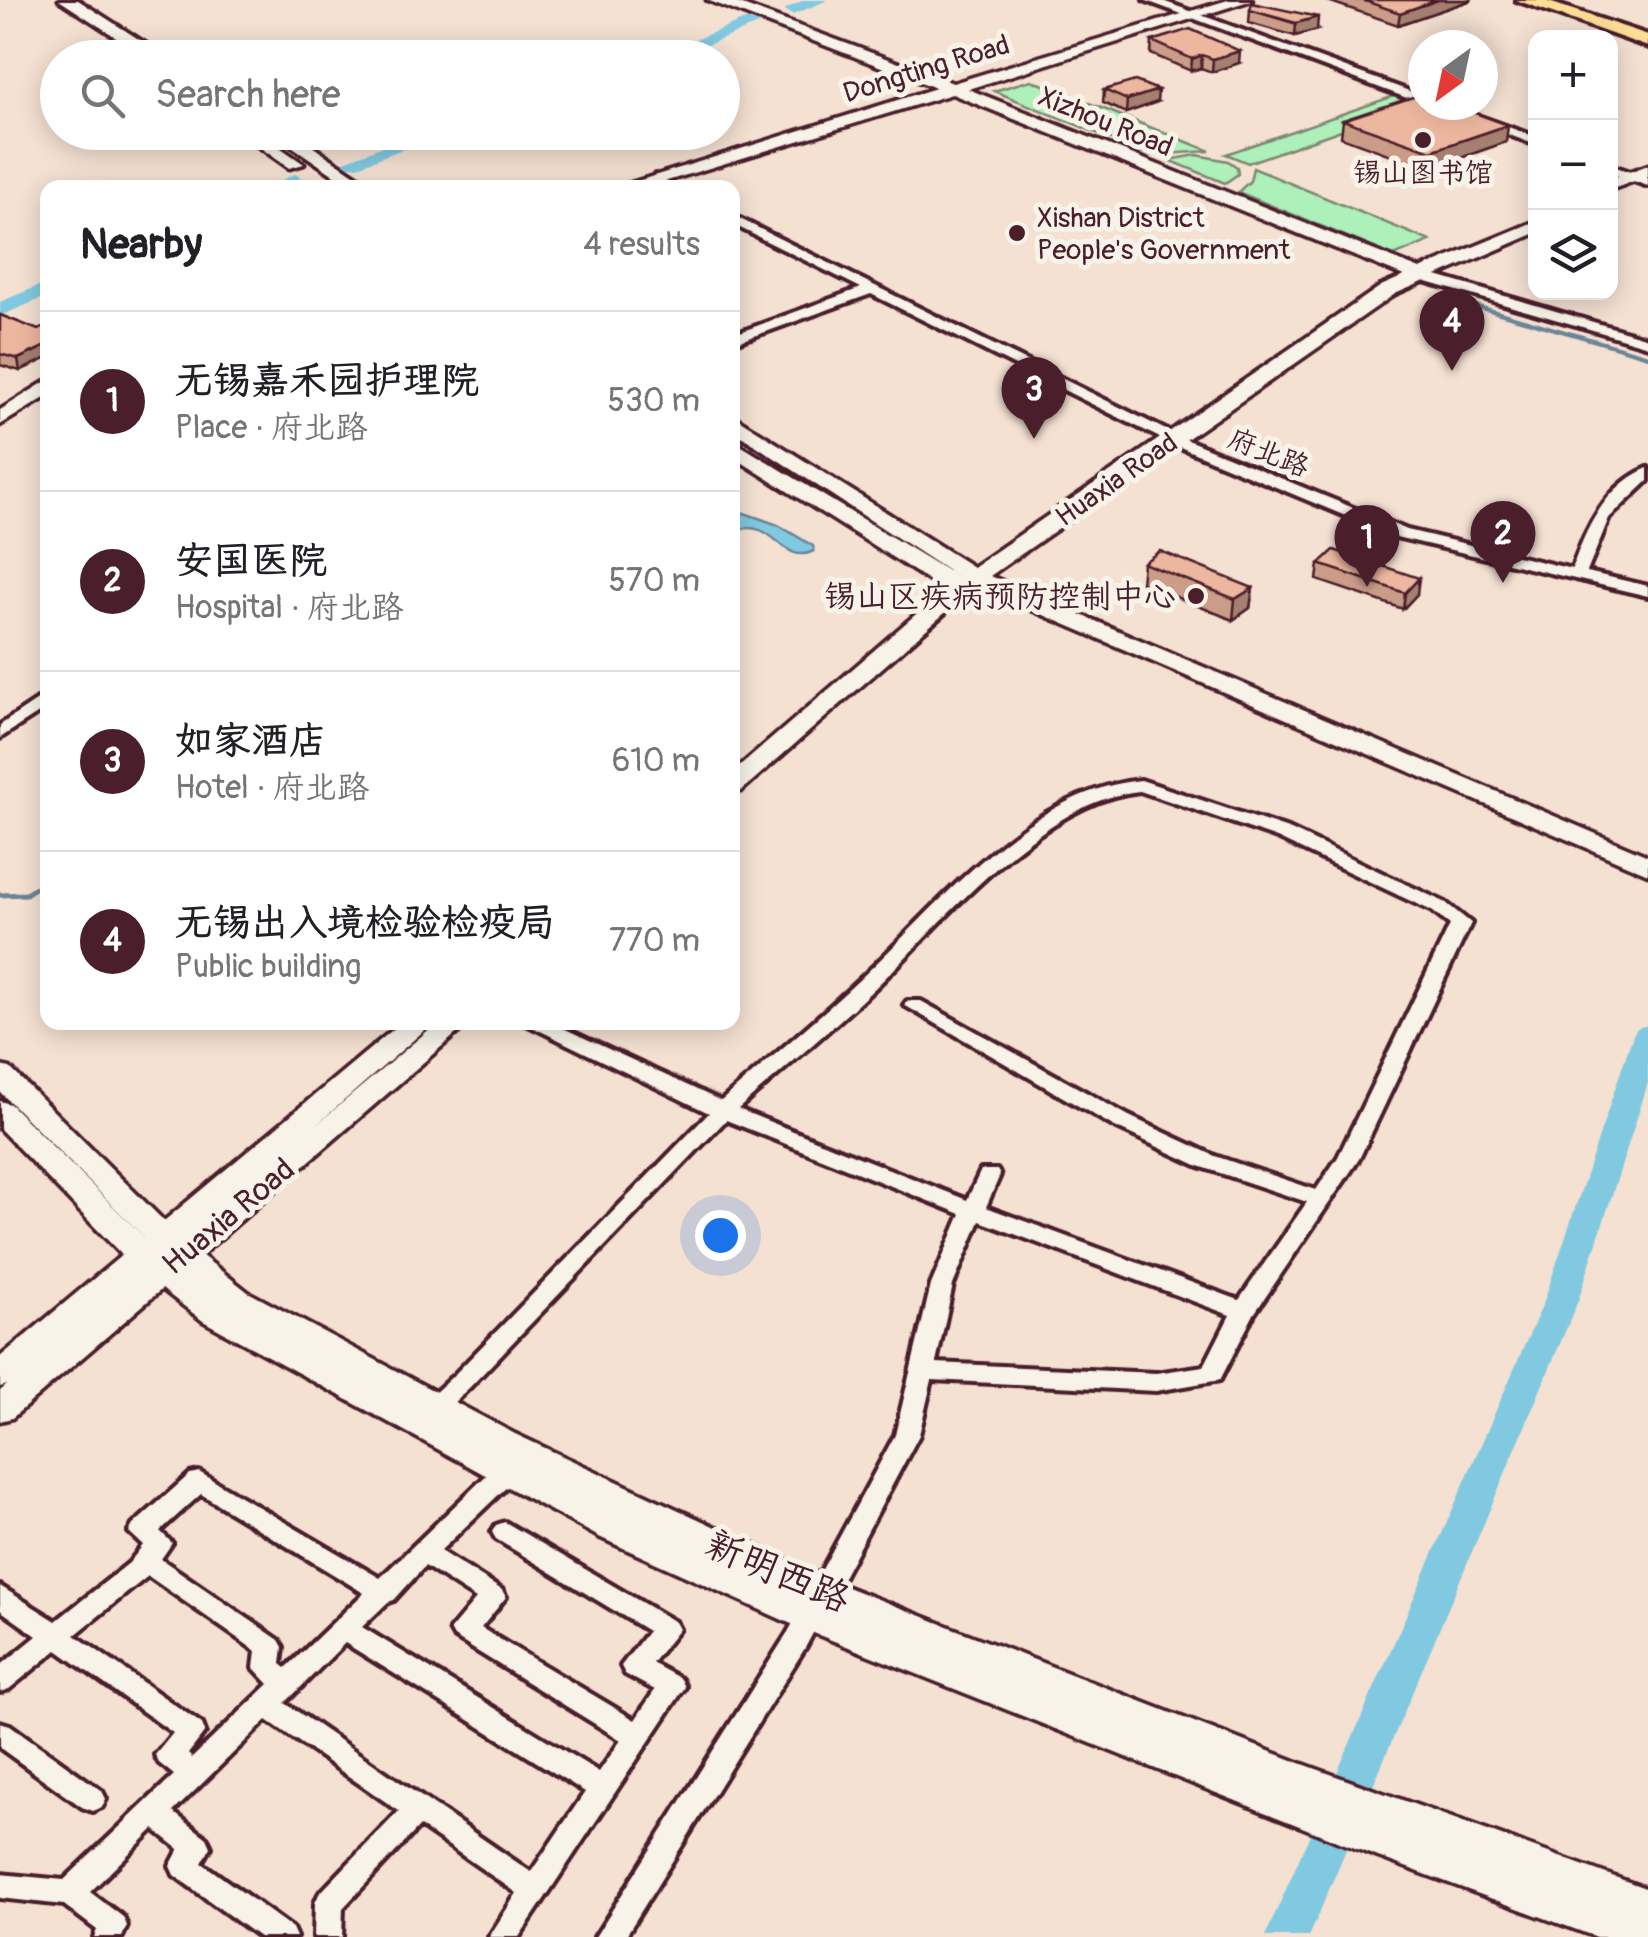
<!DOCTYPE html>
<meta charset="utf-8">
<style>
body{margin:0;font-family:Pangolin,"LXGW WenKai TC",sans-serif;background:#f6f6f6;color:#202124}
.controls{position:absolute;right:30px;top:30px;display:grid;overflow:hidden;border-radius:20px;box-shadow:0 5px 25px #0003}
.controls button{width:90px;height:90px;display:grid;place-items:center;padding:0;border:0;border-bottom:2px solid #e0e0e0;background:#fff;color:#202124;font:50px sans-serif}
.compass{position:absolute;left:1408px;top:30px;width:90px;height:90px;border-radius:50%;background:#fff;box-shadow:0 5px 25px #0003;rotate:213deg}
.you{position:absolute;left:720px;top:1235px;width:35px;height:35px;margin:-25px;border:8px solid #fff;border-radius:50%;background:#1a73e8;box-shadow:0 0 0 15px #1a73e833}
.badge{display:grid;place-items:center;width:65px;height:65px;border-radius:50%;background:#4a1f2b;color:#fff;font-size:32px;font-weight:700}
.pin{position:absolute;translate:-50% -82px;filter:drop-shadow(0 2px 5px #0008)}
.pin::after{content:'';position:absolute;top:52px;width:35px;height:30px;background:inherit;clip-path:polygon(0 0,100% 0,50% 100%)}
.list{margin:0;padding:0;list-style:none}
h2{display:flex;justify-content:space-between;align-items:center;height:130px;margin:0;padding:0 40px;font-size:42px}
h2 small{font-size:32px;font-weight:400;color:#757577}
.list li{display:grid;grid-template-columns:65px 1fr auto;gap:30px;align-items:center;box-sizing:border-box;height:180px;padding:0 40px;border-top:2px solid #e0e0e0}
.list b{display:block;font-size:38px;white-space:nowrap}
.list p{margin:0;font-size:32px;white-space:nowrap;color:#757577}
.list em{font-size:32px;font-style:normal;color:#757577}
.icon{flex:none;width:55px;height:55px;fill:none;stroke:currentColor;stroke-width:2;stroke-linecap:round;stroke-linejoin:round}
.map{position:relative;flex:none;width:1648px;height:1937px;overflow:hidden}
.search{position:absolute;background:#fff;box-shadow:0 5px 25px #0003;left:40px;top:40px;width:700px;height:110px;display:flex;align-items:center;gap:25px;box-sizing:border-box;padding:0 35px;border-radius:55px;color:#757577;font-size:38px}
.panel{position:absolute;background:#fff;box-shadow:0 5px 25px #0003;left:40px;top:180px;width:700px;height:850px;border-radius:20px}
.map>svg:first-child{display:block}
</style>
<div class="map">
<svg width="1648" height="1937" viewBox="0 0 1648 1937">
<rect width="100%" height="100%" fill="#f4e1d2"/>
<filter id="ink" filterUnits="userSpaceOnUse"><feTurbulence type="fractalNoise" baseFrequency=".01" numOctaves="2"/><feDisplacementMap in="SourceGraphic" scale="20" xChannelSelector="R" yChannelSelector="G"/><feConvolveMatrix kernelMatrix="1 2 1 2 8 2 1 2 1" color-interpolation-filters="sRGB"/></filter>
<g filter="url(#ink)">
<g fill="#adf0ba" stroke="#7c8872" stroke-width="2.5">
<polygon points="1031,80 1210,151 1150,155 994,91"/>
<polygon points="1423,86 1423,101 1248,163 1226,154"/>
<polygon points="1197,155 1228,161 1237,167 1238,174 1225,183 1169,160"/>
<polygon points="1253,168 1430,241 1394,256 1238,192 1250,181"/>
</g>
<path fill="#80c9e1" stroke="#6a8598" stroke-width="2.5" d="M 733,509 L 778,525 L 813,546 L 814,551 C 780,567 776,515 733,531 Z"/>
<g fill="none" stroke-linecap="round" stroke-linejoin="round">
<polyline stroke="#6a8598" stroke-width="4" points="1444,297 1648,356"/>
<polyline stroke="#6a8598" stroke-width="5" points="0,895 26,894 48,879"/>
<g fill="#80c9e1" fill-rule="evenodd">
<polygon points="804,0 828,0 792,15 784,10"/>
<polygon points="745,20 760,24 674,58 648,58"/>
<polygon points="419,132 447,132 358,166 344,166 342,162"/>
<polygon points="295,174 305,180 302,184 266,188"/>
<polygon points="48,282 48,296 0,316 0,302"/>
<polygon points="1648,1025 1648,1083 1578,1301 1309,1937 1265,1937 1544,1301 1633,1035 1637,1028"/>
</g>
<g stroke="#4a1f2b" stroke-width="8">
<g id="street">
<polygon points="1144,0 1160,0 1423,96 1423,104"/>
<polygon points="1430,105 1447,105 1536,137 1536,145"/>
<polygon points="1610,165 1648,178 1648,186 1610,173"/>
<polygon points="655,175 677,188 661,188 649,179"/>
<path d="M 732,215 L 1178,436 L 1407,530 L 1572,569 C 1585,529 1606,485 1648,468 L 1648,481 L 1609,518 L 1587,572 L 1648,586 L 1648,596 L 1396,537 L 1168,442 L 871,294 L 732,344 L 732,335 L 861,288 L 732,224 Z"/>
<polygon points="1413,272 1423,272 1648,338 1648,346 1413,278"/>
<polygon points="48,693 48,707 0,738 0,725"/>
<path d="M 1141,780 L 1291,830 L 1446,903 L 1471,923 L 1359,1159 L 1254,1314 L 1220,1380 L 1156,1391 L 932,1380 L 919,1435 L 805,1648 L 625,1937 L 595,1937 L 787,1634 L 895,1435 L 931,1285 L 961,1214 L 726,1120 L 470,1387 C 457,1399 442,1418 424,1412 L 420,1406 L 454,1375 L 709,1113 L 522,1022 L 550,1022 L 721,1101 C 767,1061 814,1022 859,980 C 939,906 1026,791 1141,780 ZM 1140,791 L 1277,838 L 1432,911 L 1450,925 L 1338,1157 L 1316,1190 L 1215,1156 L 1129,1116 L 921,1001 L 907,1001 L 904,1005 L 1113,1126 L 1199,1166 L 1307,1202 L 1239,1300 L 986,1207 L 1000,1175 L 997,1170 L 981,1170 L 967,1200 L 738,1109 C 784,1069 831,1030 875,988 C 944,922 1042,800 1140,791 ZM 980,1221 L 1230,1315 L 1204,1366 L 1156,1373 L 936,1363 L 953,1285 Z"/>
<path d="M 505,1464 L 514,1466 L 517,1473 L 514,1480 L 440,1551 L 502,1590 L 506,1597 L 481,1628 L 635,1720 L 655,1690 L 625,1674 L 621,1666 L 648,1631 L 496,1539 L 492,1532 L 496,1525 L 505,1522 L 675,1622 L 679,1629 L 652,1663 L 681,1679 L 685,1687 L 519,1937 L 489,1937 L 517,1893 L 420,1826 L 343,1908 L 342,1937 L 314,1937 L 315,1903 L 319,1894 L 399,1811 L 267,1720 L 173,1812 L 207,1838 L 211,1847 L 202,1863 L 292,1928 L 296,1937 L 259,1937 L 174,1875 L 170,1866 L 179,1849 L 154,1829 L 90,1892 L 123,1917 L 127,1926 L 122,1937 L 94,1937 L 97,1930 L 64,1905 L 0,1898 L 0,1874 L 64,1880 L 174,1775 L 159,1763 L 155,1755 L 173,1733 L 57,1650 L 9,1689 L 0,1692 L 0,1666 L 37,1636 L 0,1610 L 0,1586 L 56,1621 L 129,1563 L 143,1545 L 129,1532 L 133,1525 L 190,1474 L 199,1472 L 380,1578 L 496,1466 ZM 201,1494 L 364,1593 L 286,1668 L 281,1664 L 283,1647 L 279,1640 L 161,1559 L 172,1543 L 160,1531 ZM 425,1566 L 476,1599 L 450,1630 L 454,1637 L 621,1740 L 599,1772 L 362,1627 L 388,1602 L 394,1600 ZM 148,1576 L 256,1651 L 254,1668 L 269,1684 L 192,1758 L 188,1754 L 205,1732 L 202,1724 L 75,1635 ZM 345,1643 L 585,1792 L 531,1872 L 285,1703 Z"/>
<polygon points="0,1722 10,1725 102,1791 106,1799 102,1807 92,1811 82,1807 0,1748"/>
</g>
</g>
<g stroke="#4a1f2b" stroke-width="7">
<g id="secondary">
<polygon points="59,0 78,0 168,58 148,58"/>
<polygon points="707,0 729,0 953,83 1228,0 1252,0 968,89 1420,269 1536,221 1536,233 1395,294 990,576 1648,856 1648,874 976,586 984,596 981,601 961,599 741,791 732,793 732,773 944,590 732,456 732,440 959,578 732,430 732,415 973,567 1381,286 1404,276 952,94 644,188 615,188 936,88"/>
<polygon points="238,132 258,132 304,164 289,168"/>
<polygon points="271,132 291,132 375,188 353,188"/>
<polygon points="1648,165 1648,176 1610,190 1610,179"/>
<polygon points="48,380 48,396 0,425 0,410"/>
<polygon points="402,1022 434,1022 316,1125 438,1022 470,1022 201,1255 248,1292 515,1434 834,1582 1300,1763 1648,1889 1648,1937 1596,1937 1370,1854 796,1626 599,1537 203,1321 162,1289 12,1418 0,1421 0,1391 7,1385 0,1387 0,1357 122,1255 0,1129 0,1101 10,1104 144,1237 0,1092 0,1066 10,1068 164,1221"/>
</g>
</g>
<g stroke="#4a1f2b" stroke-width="8">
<polygon id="primary" points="1516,0 1543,0 1648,35 1648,47"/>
</g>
<use href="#street" fill="#f7f3e8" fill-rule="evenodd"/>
<use href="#secondary" fill="#f7f3e8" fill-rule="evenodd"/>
<use href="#primary" fill="#fdde96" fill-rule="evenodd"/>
</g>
<g fill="#cb9d89" stroke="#4a1f2b" stroke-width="2.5">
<polygon points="1325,0 1472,0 1398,25"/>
<polygon points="1250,10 1317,30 1295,36 1249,23"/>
<polygon points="1152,41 1239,63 1212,72 1201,68 1191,71 1151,54"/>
<polygon points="1104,90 1157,102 1126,113 1103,103"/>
<polygon points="1343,120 1506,142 1429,169 1341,137"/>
<polygon points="0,315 38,330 20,371 0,365"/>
<polygon points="1143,563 1253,588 1250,608 1233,620 1141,583"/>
<polygon points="1319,564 1417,594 1403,609 1317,580"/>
</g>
<g fill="#a57f6f" stroke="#4a1f2b" stroke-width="2.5">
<polygon points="1438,0 1472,0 1398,25 1400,13"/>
<polygon points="1318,17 1317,30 1295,36 1296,23"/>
<polygon points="1240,51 1239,63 1212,72 1213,59"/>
<polygon points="1202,55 1201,68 1191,71 1192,59"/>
<polygon points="1158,90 1157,102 1126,113 1127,100"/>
<polygon points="1508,125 1506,142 1429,169 1431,151"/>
<polygon points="48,345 48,358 20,371 18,359"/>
<polygon points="1419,578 1417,594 1403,609 1405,593"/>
<polygon points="1253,588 1250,608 1233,620 1235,599"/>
</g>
<g fill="#ecb69f" stroke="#4a1f2b" stroke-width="2.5">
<polygon points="1362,0 1438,0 1400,13"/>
<polygon points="1252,3 1318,17 1296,23 1250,10"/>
<polygon points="1190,29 1240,51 1213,59 1202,55 1192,59 1152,41"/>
<polygon points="1135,81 1158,90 1127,100 1104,90"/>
<polygon points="1422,94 1423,105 1453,105 1508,125 1431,151 1343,120"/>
<polygon points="0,315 38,330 48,326 48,345 18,359 0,354"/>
<polygon points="1334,550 1419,578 1405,593 1319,564"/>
<polygon points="1160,551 1253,588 1235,599 1143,563"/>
</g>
</g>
<g fill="#4a1f2b" stroke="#f7f3e8" stroke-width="4">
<circle cx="1423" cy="140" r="10"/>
<circle cx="1017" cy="233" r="10"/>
<circle cx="1196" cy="596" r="10"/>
</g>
<g text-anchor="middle" stroke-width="10" stroke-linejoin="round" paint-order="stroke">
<g font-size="28" fill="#4a1f2b" stroke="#f7f3e8">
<text transform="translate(926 68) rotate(-17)" y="10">Dongting Road</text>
<text transform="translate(1106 121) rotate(22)" y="10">Xizhou Road</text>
<text transform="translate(1269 452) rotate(22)" y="10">府北路</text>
<text transform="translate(1116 479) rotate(-35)" y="10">Huaxia Road</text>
</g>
<g font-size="28" fill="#4a1f2b" stroke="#f7f3e8">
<text x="1423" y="182">锡山图书馆</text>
<text x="1037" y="227" text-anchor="start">Xishan District<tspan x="1037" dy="32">People's Government</tspan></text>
</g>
<g font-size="32" fill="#4a1f2b" stroke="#f7f3e8" text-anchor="end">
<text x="1176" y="607">锡山区疾病预防控制中心</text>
</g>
<g font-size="32" fill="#4a1f2b" stroke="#f7f3e8">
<text transform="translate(228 1216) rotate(-40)" y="11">Huaxia Road</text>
</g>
<g font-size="38" fill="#4a1f2b" stroke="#f7f3e8">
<text transform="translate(778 1571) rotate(23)" y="13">新明西路</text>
</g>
</g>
</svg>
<div class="controls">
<button>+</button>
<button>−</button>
<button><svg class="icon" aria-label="layers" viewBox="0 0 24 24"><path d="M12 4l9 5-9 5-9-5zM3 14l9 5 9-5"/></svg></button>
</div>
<svg class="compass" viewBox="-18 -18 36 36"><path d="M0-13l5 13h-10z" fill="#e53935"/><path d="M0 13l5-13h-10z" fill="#757577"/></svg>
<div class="you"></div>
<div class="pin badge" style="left:1367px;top:587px">1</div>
<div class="pin badge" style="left:1503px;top:583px">2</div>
<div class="pin badge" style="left:1034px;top:439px">3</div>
<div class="pin badge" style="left:1452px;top:371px">4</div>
<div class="search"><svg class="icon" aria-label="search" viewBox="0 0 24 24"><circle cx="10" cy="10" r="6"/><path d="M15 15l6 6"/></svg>Search here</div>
<section class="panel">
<h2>Nearby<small>4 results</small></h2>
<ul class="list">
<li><span class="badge">1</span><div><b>无锡嘉禾园护理院</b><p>Place · 府北路</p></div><em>530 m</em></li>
<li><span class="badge">2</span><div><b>安国医院</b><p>Hospital · 府北路</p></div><em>570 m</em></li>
<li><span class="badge">3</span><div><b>如家酒店</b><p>Hotel · 府北路</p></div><em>610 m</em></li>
<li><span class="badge">4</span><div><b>无锡出入境检验检疫局</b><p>Public building</p></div><em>770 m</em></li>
</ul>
</section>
</div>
